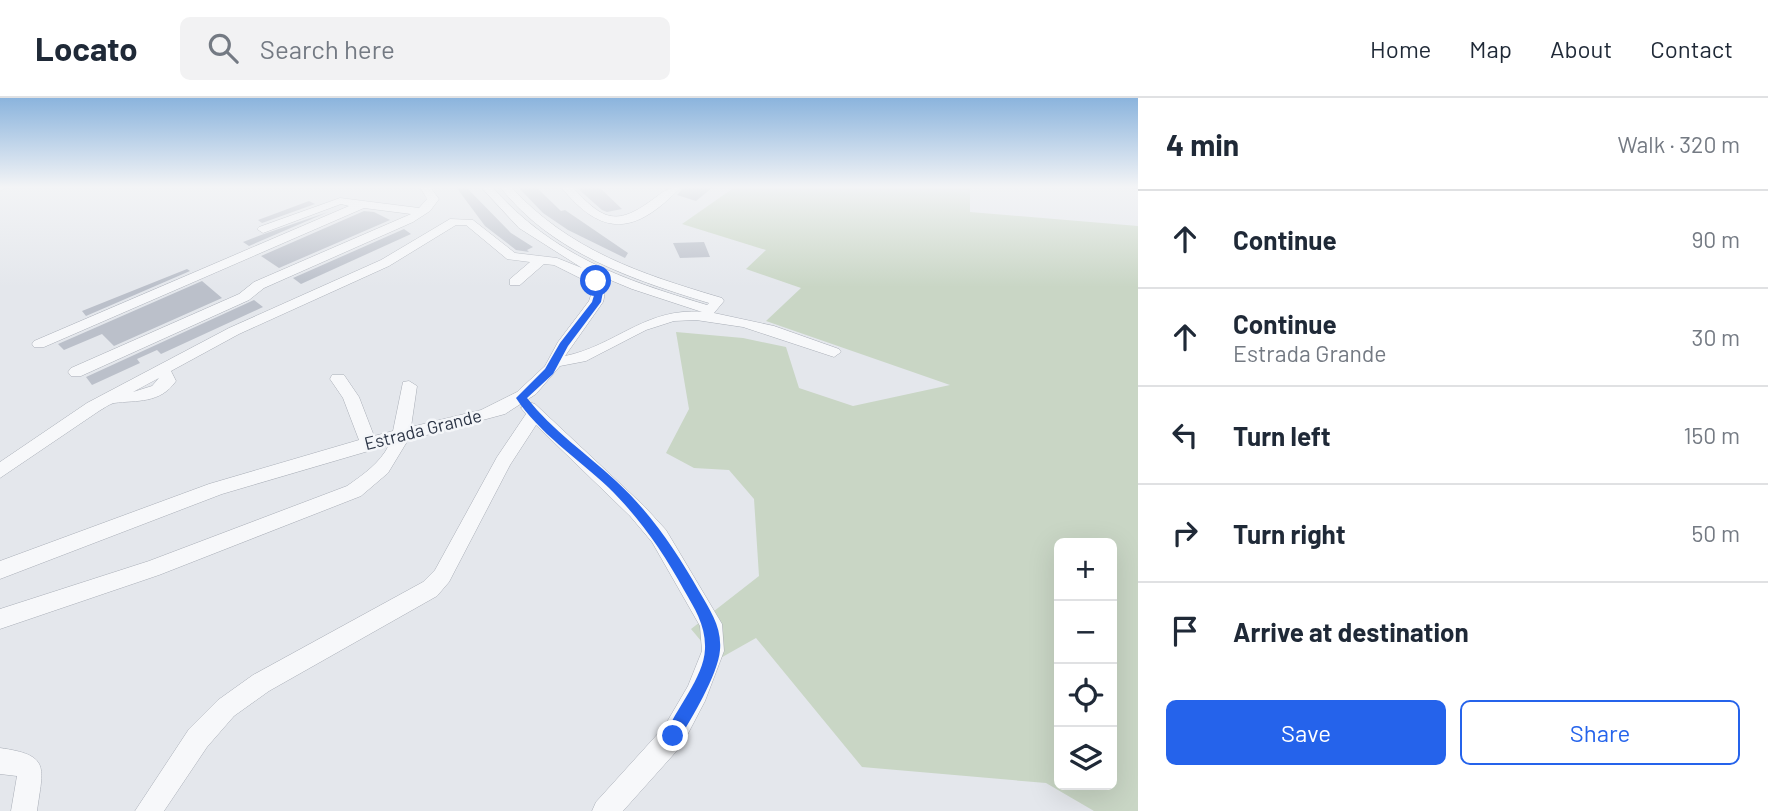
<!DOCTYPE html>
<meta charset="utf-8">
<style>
body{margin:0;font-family:Barlow,sans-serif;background:#f2f2f3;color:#1f2937}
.controls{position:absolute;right:21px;bottom:21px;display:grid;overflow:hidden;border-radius:10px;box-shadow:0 7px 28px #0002}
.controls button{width:63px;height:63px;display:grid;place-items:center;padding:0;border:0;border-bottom:2px solid #e0e1e3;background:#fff;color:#1f2937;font:35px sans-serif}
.stop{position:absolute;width:21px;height:21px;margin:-16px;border:5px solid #2563eb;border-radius:50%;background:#fff}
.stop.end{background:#2563eb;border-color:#fff;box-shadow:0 2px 7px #0008}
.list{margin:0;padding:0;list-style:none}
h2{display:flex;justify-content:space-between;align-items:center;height:91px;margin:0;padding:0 28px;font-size:30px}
h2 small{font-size:23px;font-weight:400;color:#747a83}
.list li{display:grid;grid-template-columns:46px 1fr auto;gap:21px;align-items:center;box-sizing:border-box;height:98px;padding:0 28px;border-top:2px solid #e0e1e3}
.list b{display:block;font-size:26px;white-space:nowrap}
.list p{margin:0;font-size:23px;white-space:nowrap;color:#747a83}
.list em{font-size:23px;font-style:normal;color:#747a83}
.actions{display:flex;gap:14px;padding:21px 28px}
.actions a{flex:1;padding:16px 0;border:2px solid #2563eb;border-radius:10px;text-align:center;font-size:24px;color:#2563eb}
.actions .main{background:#2563eb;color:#fff}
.icon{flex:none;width:38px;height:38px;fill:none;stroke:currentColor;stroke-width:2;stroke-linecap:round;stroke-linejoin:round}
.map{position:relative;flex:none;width:1138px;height:713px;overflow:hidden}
header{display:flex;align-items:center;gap:42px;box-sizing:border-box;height:98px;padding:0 35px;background:#fff;border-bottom:2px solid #e0e1e3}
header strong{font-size:33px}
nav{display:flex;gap:38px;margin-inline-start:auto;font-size:24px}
.search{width:490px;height:63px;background:#f2f2f3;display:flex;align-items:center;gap:18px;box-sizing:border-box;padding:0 24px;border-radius:10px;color:#747a83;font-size:26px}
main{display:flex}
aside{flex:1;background:#fff}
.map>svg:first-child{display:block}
</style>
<header>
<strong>Locato</strong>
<div class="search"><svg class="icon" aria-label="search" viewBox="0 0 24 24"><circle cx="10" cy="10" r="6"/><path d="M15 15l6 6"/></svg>Search here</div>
<nav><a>Home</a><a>Map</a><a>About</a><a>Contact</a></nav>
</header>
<main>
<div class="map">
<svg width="1138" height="713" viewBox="0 0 1138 713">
<rect width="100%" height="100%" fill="#e4e7ec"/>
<path fill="#c9d6c5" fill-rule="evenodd" d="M 735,89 L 970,89 L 970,114 L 1138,128 L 1138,713 L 1094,713 L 1046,685 L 862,669 L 756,540 L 717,562 L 691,531 L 759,478 L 754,401 L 729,372 L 694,370 L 666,355 L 689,311 L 676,234 L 743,240 L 786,249 L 799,290 L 853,308 L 950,287 L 766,223 L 801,190 L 746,171 L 766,152 L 682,126 ZM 1059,445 L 1112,445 L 1112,687 L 1059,687 Z"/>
<g fill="#bbc0ca">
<polygon points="456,89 466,89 511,135 533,149 527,152 529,154 516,152 485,128"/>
<polygon points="518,89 536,89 561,113 565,112 628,155 625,160 568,132 543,115"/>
<polygon points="576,89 599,89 622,111 607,114 602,112"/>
<polygon points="684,89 713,89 696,103 677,97"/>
<polygon points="309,103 315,106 262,125 258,122"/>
<polygon points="364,113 374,114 390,122 279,170 261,158"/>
<polygon points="328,114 249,148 243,144 261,137"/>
<polygon points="404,131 411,136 301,186 293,180"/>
<polygon points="704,144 710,159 680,160 673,145"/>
<polygon points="187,171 190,173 86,218 82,213"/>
<polygon points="202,183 222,200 114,248 102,236 64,252 58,246"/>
<polygon points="254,202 263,209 161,256 157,252 137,261 140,265 92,287 86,279"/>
</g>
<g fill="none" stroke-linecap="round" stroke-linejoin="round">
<g stroke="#a9aeb7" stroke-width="1">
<g id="minor">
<polygon points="0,89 7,89 0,93"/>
<polygon points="420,89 430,89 439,101 430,113 413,124 264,190 249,202 81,278 71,278 68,274 71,270 239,196 254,184 411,116 364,110 44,249 34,249 32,246 34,243 349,108 341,106 263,135 257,131 259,129 340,100 419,110 427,101"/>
<path d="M 481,89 L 492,89 C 554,158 621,181 707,207 L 709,205 C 631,181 552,155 500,89 L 511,89 C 570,153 641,176 722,200 L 724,203 L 714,215 L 774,228 L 839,251 L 841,254 L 834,259 L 743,229 L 696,222 L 674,223 L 646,232 L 586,263 L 560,268 L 536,296 L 505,316 L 408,342 L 388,375 L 361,398 L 159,477 L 0,531 L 0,511 L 149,463 L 347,388 C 364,376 380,365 389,347 L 222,396 L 0,481 L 0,463 L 209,386 L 359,342 L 343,300 L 330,281 L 332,277 L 344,277 L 359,299 L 374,338 L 393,333 L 403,284 L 409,283 L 417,288 L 411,329 L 481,312 L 517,294 L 545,268 L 558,244 L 589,203 L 592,194 L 590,185 L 554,167 L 544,166 L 520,187 L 510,187 L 510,181 L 530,164 L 507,161 L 466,127 L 456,127 L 389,168 L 239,236 L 171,273 L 176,283 C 160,306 137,302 114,305 C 109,306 103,311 99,313 L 0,380 L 0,364 L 87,305 L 229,230 L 381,162 L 450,121 L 473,122 L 515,155 L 557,160 L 582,170 L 519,130 ZM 591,174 L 632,191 L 702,214 C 646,209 615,248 565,258 L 603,204 C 607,189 603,182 591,174 ZM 159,280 L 152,288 L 133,294 Z"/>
<path d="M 561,89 L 572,89 C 602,120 614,130 652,102 C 663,94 668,89 681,89 C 636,136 603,141 561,89 Z"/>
<polygon points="529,304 535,306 644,408 666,432 722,526 724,553 705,603 682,647 623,713 592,713 596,704 664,629 688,588 702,553 700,528 652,444 630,418 536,327 510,367 449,484 437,498 269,593 234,618 207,649 164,713 135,713 189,631 218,602 253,577 423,484 435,472 497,359 526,316 521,310"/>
<path d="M 0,650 C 51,657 43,669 37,713 L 11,713 L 17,678 L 0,676 Z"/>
</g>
</g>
<use href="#minor" fill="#f7f8fa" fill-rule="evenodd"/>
</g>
<linearGradient id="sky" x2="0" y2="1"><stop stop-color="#8bb4dd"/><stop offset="0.47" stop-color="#f3f4f6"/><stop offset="1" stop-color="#f3f4f6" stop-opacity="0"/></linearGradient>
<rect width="1138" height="189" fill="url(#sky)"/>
<path fill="#2563eb" d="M 596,181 L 600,183 L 603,194 L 601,204 L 568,248 L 553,276 L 527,300 C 552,332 587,356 616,383 C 650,414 677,454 699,493 C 710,512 722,529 720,552 C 718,577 691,621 678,643 L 673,646 L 667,643 L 665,638 C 675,611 704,580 705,551 C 706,528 695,511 684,492 C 664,455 638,418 608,389 C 577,360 539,335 516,300 L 545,271 L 560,245 L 592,204 L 595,194 L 591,183 Z"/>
<g text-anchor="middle" stroke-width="5" stroke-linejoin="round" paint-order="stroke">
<g font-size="18" fill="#2b3445" stroke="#f4f6f9">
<text transform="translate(423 332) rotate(-14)" y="6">Estrada Grande</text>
</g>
</g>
</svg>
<div class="controls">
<button>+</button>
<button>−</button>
<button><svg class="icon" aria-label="locate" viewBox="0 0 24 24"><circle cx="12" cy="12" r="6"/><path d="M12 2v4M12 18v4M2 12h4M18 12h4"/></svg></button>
<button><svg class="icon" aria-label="layers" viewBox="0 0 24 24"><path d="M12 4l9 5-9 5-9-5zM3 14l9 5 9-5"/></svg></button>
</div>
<div class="stop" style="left:596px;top:183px"></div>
<div class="stop end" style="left:673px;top:638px"></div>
</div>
<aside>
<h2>4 min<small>Walk · 320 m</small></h2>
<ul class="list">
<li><svg class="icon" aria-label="ahead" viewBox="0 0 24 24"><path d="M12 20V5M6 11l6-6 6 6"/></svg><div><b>Continue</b></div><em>90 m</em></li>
<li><svg class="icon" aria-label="ahead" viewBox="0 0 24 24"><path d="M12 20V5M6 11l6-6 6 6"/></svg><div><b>Continue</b><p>Estrada Grande</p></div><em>30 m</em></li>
<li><svg class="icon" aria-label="left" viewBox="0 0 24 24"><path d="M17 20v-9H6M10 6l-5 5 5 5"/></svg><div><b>Turn left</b></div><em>150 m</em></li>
<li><svg class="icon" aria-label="right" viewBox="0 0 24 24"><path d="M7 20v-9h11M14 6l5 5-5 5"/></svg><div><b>Turn right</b></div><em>50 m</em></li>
<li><svg class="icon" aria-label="arrive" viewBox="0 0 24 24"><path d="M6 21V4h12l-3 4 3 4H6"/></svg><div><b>Arrive at destination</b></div></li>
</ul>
<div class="actions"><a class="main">Save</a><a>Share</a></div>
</aside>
</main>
